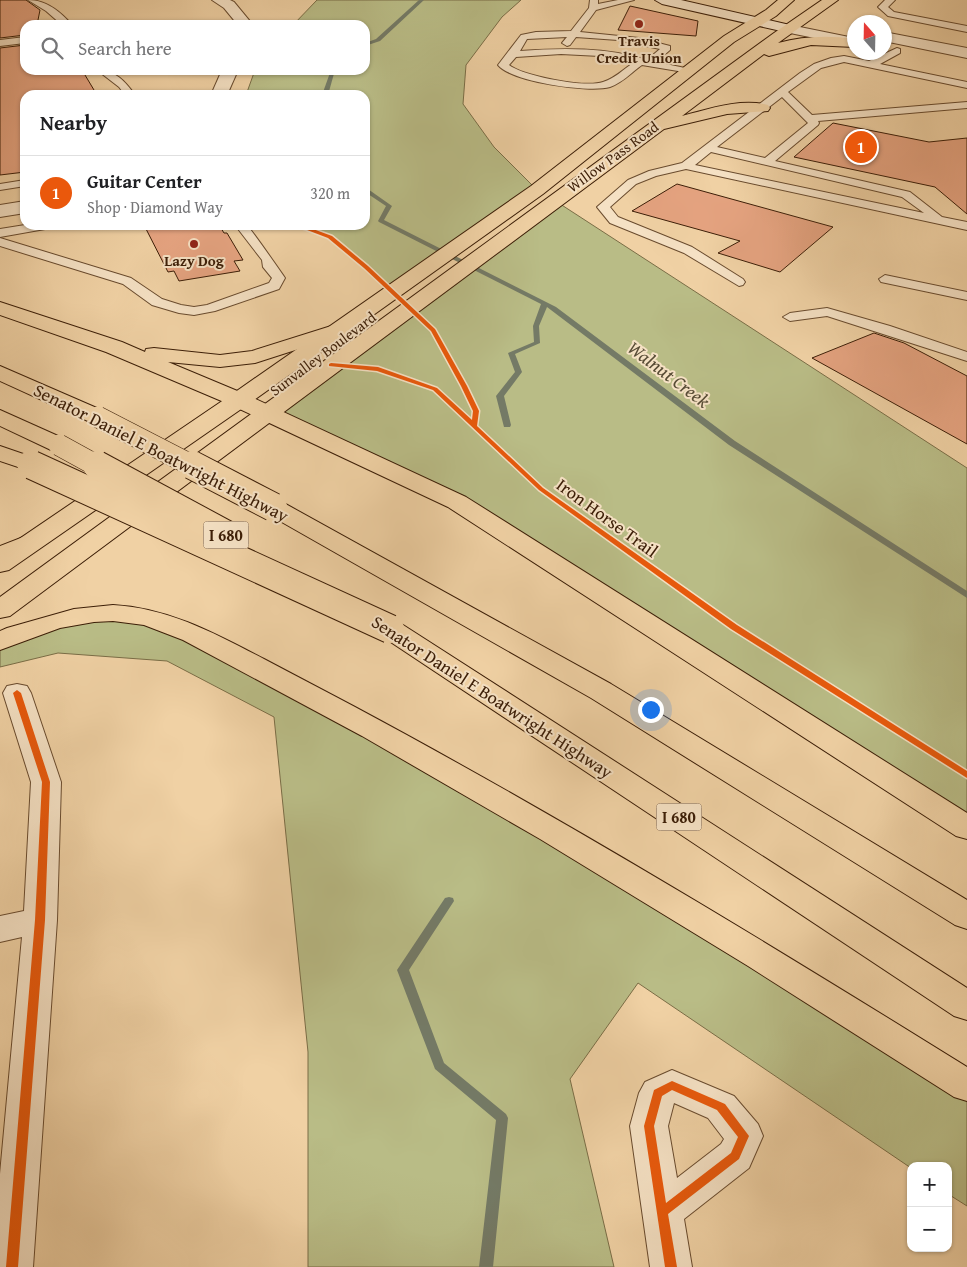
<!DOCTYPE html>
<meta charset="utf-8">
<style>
body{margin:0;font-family:"Gentium Book Plus",serif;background:#f6f6f6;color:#202124}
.controls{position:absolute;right:15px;bottom:15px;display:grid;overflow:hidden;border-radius:10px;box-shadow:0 1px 4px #0004}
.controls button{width:45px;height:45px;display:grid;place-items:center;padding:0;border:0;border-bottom:1px solid #e0e0e0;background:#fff;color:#202124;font:25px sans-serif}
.compass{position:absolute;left:847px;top:15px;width:45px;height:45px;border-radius:50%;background:#fff;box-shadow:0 1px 4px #0004;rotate:340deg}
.you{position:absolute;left:650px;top:709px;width:18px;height:18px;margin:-12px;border:4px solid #fff;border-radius:50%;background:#1a73e8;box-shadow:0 0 0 8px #1a73e833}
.badge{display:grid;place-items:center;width:32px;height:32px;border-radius:50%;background:#ea580c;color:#fff;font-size:16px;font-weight:700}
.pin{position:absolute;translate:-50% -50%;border:2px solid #fff;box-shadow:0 1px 5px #0006}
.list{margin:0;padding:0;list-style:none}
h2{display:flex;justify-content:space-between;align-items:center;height:65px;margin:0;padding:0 20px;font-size:21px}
h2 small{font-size:16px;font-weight:400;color:#757577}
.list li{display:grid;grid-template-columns:32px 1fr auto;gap:15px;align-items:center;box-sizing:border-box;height:75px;padding:0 20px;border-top:1px solid #e0e0e0}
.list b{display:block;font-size:19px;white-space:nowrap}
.list p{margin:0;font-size:16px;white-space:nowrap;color:#757577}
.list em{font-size:16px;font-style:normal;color:#757577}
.icon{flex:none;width:28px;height:28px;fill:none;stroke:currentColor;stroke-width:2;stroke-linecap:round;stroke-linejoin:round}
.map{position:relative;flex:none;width:967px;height:1267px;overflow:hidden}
.search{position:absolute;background:#fff;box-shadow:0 1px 4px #0004;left:20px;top:20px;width:350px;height:55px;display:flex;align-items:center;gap:12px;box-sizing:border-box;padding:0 18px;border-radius:15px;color:#757577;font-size:19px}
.panel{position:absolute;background:#fff;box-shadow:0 1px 4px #0004;left:20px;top:90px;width:350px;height:140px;border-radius:15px}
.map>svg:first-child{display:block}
</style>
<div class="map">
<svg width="967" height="1267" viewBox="0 0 967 1267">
<rect width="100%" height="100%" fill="#f0d1a4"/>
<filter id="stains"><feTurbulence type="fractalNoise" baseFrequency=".004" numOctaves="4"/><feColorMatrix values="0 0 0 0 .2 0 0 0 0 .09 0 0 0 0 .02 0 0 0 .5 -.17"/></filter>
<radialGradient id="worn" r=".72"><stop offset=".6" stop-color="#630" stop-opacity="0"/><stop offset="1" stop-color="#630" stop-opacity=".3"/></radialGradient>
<g fill="#b9bc86" stroke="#7a6d46">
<polygon points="317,0 521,0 502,17 466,65 463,104 494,147 537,190 393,292 330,237 297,225 365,225 365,95 246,95 255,70 365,70 365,25 293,25"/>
<polygon points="554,200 967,468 967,828 494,524 266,413"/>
<polygon points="114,614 197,636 967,1086 967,1206 948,1194 948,1166 911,1166 911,1168 638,983 570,1079 614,1267 308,1267 308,1052 274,717 167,661 58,653 0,667 0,641"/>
</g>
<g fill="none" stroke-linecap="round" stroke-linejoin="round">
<g fill="#747a66" fill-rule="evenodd">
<polygon points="419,0 424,0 380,41 365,46 365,43 376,39"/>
<polygon points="331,70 335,70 328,95 322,95"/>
<polygon points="365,187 392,206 384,220 556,307 735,441 967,591 967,598 729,445 547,307 539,326 540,343 515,354 522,372 504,396 511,425 510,427 504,427 496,396 515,372 508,353 534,342 533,326 541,304 379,222 378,221 386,206 365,192"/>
<polygon points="449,897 453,898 454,901 409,970 444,1063 506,1114 508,1118 493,1267 479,1267 496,1120 435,1069 397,970 445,898"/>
</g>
</g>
<g fill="#e5a380" stroke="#3c1e07">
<polygon points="0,0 26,0 40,10 37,25 25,25 25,35 0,38"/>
<polygon points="630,6 698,21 696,36 618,30"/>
<polygon points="25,45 25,70 82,70 97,95 25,95 25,172 0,175 0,48"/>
<polygon points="833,123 929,142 967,138 967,214 935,187 794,157"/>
<polygon points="677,184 833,227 780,272 718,253 740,241 632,211"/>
<polygon points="144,225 219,225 224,233 227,233 243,260 234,261 240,271 179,281 174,271 168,272"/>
<polygon points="874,333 904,343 967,376 967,444 812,358"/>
</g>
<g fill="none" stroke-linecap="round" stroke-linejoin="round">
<g stroke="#694b2e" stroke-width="2">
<g id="service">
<path d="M 28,0 C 46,0 60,11 72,25 L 62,25 L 46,11 Z"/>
<path d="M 590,0 L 598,0 L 598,4 L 618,0 L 634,0 L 596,10 L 580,32 L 639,38 L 670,46 L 670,50 L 656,62 L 690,69 L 690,73 L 642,65 C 632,72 622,83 610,87 C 589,93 512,82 498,65 L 521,35 L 536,32 L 571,31 L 589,8 ZM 567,37 L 562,43 L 567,46 L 570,45 L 576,37 L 618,40 L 660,49 L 647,60 C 606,47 562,48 520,51 L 527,39 ZM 561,54 L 600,56 L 633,63 C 624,69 614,79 603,82 C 585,88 523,76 509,65 L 516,57 Z"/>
<polygon points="885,0 895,0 888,7 894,12 967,26 967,32 888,16 878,7"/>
<polygon points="25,37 25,43 0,46 0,40"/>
<path d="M 897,48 L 900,49 L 900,53 L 880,64 L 967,82 L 967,88 L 844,62 L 821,68 L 788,92 L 812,115 L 967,102 L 967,108 L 818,121 L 819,123 L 818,125 L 775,161 L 910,192 L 942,217 L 967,222 L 967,230 L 686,169 L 656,176 L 636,184 L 610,207 L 618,217 L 692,247 L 743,279 L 745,282 L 743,285 L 739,286 L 684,253 L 610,223 L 597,207 L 628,180 L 649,171 L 682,163 L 800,73 L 814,64 L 831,58 L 844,56 L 869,61 ZM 782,97 L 808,123 L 765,158 L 717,147 ZM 711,152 L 902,197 L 924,213 L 695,165 Z"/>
<path d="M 97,70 C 115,70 125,81 135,95 L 125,95 L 119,87 Z"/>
<polygon points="25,180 25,186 0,190 0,184"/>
<polygon points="25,225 51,225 45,229 0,237 0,229"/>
<path d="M 235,225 L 247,225 C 261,243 273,261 285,278 L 279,289 L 215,311 L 194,315 L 179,313 L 152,305 L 123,284 L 0,246 L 0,238 L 131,278 L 162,299 L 181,305 L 194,307 L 207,305 L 269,283 L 272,278 L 263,267 L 262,260 Z"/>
<polygon points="885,275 967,292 967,300 881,282 879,279"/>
<polygon points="827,308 890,326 967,352 967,361 827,316 790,321 783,317 790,313"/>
</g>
</g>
<g stroke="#694b2e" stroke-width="2">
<g id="minor">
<polygon points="212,0 230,0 234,2 253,25 238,25 224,8"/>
<polygon points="790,25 854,38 854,46 785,32 783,29 785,26"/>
<polygon points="884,32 967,48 967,58 884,41"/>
<polygon points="222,70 238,70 227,95 211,95"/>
<polygon points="25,201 25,213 0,217 0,205"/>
<polygon points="17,684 27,686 31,693 61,782 57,920 33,1267 0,1267 0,1174 22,937 0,942 0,916 24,911 31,782 3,693 7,686"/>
<path d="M 672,1070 L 734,1096 L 758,1124 L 763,1136 L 749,1168 L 684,1219 L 692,1267 L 650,1267 L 630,1126 L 639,1093 L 645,1082 ZM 674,1103 L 708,1118 L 724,1139 L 721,1144 L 677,1178 L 668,1126 Z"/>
</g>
</g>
<g stroke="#3c1e07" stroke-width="2">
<polygon id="secondary" points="655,0 681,0 790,25 795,26 797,29 795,32 790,33 662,4"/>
</g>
<g stroke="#3c1e07" stroke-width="2">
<g id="primary">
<polygon points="778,0 794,0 776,16 734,42 543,194 247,405 9,570 0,572 0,552 231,395 531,186 724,36 766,10"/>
<path d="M 822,0 L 838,0 L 778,43 C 804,36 828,35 854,39 L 854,47 L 811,45 L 769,56 L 764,54 L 682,116 C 709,109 740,98 768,105 L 770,108 L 768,111 L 727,114 L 664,129 L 10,616 L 0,618 L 0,597 L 774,33 Z"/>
</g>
</g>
<g stroke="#3c1e07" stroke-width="2">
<g id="motorway">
<polygon points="0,302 122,342 145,352 146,349 154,348 220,355 252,351 328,327 335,325 342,327 346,331 342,335 255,363 220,367 168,362 247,395 466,497 967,813 967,839 956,836 448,507 231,405 106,352 0,315"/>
<polygon points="0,366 106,412 109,417 106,422 98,424 90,422 0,381"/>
<polygon points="0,410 67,440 71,445 67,450 59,452 51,450 0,426"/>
<polygon points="0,446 35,458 39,463 35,468 27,470 0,461"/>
<polygon points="273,500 282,502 611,684 967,900 967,929 955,925 591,698 264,512 261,507 264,502"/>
<polygon points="31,534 40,537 44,542 40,547 0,564 0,546"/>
<path d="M 113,605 C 169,608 216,634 264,659 C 294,675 325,691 355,707 C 564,819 766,942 967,1067 L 967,1101 L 954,1097 L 748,966 L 540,839 L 362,736 L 183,640 L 144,625 L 113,621 L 94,622 L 60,628 L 0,650 L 0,631 L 7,628 L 74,609 Z"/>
<polygon points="390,621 400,623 967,988 967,1020 954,1016 380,635 376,629 380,623"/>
</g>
</g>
<use href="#service" fill="#f5e1c4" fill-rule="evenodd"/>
<use href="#minor" fill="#f5e1c4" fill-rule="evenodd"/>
<use href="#secondary" fill="#f5e1c4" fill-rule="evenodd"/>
<use href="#primary" fill="#f0d1a4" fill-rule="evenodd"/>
<use href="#motorway" fill="#f0d1a4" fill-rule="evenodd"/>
<g stroke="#3c1e07" stroke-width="22" stroke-linecap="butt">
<g id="motorway-bridge-far1">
<polyline points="98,417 195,467"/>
<polyline points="59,445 99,467"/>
<polyline points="27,463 35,467"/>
</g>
</g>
<g stroke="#3c1e07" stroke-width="30" stroke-linecap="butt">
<g id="motorway-bridge">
<polyline points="32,465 390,629"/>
<polyline points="97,465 236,540"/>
<polyline points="192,465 273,507"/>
</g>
</g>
<use href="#motorway-bridge-far1" stroke="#f0d1a4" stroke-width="21"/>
<use href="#motorway-bridge" stroke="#f0d1a4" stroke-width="28"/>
<g stroke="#f5e1c4" stroke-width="3">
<g id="cycleway">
<polygon points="294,225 302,225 332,236 368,266 435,329 467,386 479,411 477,426 543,488 737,625 967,771 967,778 731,629 539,490 433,390 377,371 329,366 329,364 331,363 378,367 437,388 472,420 473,411 461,386 431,331 364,268 328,238"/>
<polygon points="17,690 21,693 50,782 45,920 18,1267 6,1267 35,920 42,782 13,693"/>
<path d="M 672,1081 L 725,1104 L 749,1136 L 739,1159 L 668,1214 L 677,1267 L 665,1267 L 644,1126 L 654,1090 ZM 672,1090 L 717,1110 L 738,1137 L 731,1153 L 666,1203 L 654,1126 L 662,1096 Z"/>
</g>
</g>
<use href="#cycleway" fill="#e8590c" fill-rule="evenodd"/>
</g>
<g fill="#8f2418" stroke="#f5e1c4" stroke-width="2">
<circle cx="639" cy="24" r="5"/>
<circle cx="194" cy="244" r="5"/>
</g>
<g text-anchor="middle" stroke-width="4" stroke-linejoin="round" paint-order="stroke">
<g font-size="15" font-weight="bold" fill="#3c1e07" stroke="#f5e1c4">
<text x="639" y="46">Travis<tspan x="639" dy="17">Credit Union</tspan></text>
<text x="194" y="266">Lazy Dog</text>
</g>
<g font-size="15" fill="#3c1e07" stroke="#f5e1c4">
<text transform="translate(613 157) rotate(-36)" y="5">Willow Pass Road</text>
<text transform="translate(323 354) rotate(-37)" y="5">Sunvalley Boulevard</text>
</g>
<g fill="#f5e1c4" stroke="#745840" stroke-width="1">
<rect x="203.5" y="521.5" width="45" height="27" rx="4"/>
<rect x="656.5" y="803.5" width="45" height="27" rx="4"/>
</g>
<g font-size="16" font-weight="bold" fill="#3c1e07">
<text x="226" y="541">I 680</text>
<text x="679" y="823">I 680</text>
</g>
<g font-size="18" fill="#3c1e07" stroke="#f5e1c4">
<text transform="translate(161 453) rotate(27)" y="6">Senator Daniel E Boatwright Highway</text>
<text transform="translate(607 518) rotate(36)" y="6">Iron Horse Trail</text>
<text transform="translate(492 697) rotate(33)" y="6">Senator Daniel E Boatwright Highway</text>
</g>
<g font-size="19" font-style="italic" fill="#584c36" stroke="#f5e1c4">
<text transform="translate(669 374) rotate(37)" y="7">Walnut Creek</text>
</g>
</g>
<rect width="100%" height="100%" filter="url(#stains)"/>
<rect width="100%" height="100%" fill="url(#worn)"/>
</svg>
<div class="controls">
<button>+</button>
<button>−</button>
</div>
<svg class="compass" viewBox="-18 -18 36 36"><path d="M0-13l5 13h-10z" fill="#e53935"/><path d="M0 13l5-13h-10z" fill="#757577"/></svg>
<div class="you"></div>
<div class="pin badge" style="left:861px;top:147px">1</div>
<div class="search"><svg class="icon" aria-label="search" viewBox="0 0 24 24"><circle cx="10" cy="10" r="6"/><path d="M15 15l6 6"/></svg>Search here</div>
<section class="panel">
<h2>Nearby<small></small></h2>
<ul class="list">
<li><span class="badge">1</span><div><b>Guitar Center</b><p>Shop · Diamond Way</p></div><em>320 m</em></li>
</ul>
</section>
</div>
